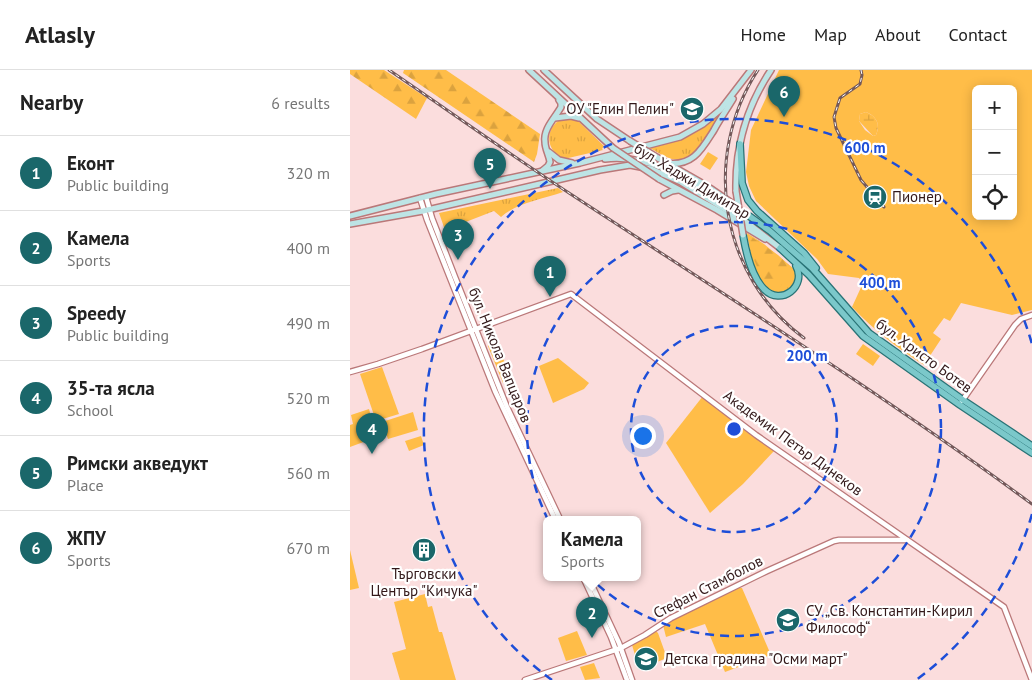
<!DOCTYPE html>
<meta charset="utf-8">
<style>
body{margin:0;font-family:"PT Sans",sans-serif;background:#f6f6f6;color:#222}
.controls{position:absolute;right:15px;top:15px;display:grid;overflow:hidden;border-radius:8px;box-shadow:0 2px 12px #0003}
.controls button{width:45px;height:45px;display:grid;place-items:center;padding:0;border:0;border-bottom:1px solid #e0e0e0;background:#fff;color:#222;font:25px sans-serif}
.you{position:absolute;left:292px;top:365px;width:18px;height:18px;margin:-12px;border:4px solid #fff;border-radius:50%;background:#1a73e8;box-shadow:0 0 0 8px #1a73e833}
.badge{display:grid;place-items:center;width:32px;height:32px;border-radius:50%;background:#1a676a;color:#fff;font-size:16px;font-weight:700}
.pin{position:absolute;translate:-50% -41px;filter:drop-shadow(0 1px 2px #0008)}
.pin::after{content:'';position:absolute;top:26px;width:18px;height:15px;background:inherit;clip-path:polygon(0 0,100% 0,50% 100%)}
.popup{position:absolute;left:193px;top:446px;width:98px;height:65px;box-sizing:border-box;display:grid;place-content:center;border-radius:8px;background:#fff;filter:drop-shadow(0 1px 4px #0005);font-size:16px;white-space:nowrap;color:#767676}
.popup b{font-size:19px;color:#222}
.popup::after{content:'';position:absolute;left:50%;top:100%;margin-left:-10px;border:10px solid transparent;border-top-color:#fff}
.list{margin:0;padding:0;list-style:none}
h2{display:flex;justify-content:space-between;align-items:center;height:65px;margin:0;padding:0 20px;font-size:21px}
h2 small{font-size:16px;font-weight:400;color:#767676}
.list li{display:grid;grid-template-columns:32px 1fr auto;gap:15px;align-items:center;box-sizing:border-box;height:75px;padding:0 20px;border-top:1px solid #e0e0e0}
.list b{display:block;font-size:19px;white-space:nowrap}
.list p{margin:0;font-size:16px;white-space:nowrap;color:#767676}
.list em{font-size:16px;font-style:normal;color:#767676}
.icon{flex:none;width:28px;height:28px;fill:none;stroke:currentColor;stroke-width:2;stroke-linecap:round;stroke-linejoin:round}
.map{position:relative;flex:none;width:682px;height:610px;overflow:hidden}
header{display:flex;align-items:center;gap:30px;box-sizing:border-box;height:70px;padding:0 25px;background:#fff;border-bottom:1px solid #e0e0e0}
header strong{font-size:24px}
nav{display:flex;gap:28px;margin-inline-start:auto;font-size:18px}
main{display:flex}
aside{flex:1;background:#fff}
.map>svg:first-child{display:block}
</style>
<header>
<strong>Atlasly</strong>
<nav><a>Home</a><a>Map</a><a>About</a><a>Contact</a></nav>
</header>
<main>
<aside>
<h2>Nearby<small>6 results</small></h2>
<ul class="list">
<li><span class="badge">1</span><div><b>Еконт</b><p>Public building</p></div><em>320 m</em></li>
<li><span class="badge">2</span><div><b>Камела</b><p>Sports</p></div><em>400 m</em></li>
<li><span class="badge">3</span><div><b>Speedy</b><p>Public building</p></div><em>490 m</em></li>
<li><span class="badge">4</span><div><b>35-та ясла</b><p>School</p></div><em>520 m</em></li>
<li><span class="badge">5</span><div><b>Римски акведукт</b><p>Place</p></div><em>560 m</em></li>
<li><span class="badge">6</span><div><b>ЖПУ</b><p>Sports</p></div><em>670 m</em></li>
</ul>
</aside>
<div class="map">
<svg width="682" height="610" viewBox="0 0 682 610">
<defs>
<pattern id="grass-tufts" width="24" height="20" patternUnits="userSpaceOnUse" patternTransform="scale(1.25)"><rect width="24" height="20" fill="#ffbd48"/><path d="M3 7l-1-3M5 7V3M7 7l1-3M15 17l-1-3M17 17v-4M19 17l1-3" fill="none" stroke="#dba23e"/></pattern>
<pattern id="forest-firs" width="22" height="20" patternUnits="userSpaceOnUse" patternTransform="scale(1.25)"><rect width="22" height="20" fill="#ffbd48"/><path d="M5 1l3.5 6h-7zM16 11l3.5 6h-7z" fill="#dba23e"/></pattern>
<pattern id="wetland-marsh" width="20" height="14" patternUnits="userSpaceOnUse" patternTransform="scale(1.25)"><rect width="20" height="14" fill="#ffbd48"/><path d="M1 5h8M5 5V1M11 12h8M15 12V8" fill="none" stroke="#dba23e"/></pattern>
</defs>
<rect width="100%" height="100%" fill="#fbdddd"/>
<g fill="url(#grass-tufts)">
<path d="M 374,39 L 349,80 C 332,97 318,89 300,78 C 333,71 348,61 374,39 Z"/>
<path d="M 213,48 L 225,48 L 254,76 L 252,79 L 253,80 L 214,89 C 195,81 194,57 213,48 Z"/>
<path d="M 208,118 L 213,122 C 193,129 166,133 151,147 L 144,141 L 95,160 L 89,143 Z"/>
<path d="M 397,163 L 414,174 L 444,199 C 450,215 431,231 417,218 C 403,204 400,181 397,163 Z"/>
</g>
<g fill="url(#forest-firs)">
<polygon points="0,0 34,0 77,28 66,49 0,4"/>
<polygon points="54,0 96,0 190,64 187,84 184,92 53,3"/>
<path d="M 397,164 L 428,185 L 443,199 L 427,221 L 419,219 C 407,201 402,185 397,164 Z"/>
<polygon points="141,264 149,285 152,286 159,302 153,313 138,276"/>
</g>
<path fill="url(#wetland-marsh)" d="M 516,42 C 526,46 531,54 526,65 L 523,66 L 509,51 L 510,44 Z"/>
<g fill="#ffbd48" fill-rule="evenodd">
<path d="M 429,0 L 682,0 L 682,240 L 662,245 L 611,233 L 600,251 L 594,248 L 583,263 L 591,269 L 574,295 C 547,278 524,260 502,237 L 513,213 L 509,208 L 478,204 L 467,189 L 406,131 L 399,116 L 396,102 L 401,60 ZM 626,19 L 663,19 L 663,146 L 626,146 ZM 516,42 C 526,46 531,54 526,65 L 523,66 L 515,60 L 509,51 L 510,44 Z"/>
<polygon points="358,82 368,88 360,100 350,94"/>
<polygon points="513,274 530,286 523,296 506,284"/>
<polygon points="208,288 239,313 234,319 203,333 189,296"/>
<polygon points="32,297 49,344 26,351 10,304"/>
<polygon points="353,326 424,381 393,414 360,443 316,373"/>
<polygon points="19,339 27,367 0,377 0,355 3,354 1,345"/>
<polygon points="63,342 68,360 38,369 32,352"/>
<polygon points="71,366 74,375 59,381 55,371"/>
<polygon points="0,480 9,518 0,520"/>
<polygon points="387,518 392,518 421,585 375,602 355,554 316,567 313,555 325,547"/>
<polygon points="75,524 78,537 82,536 89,562 92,562 106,610 50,610 42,583 56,579 44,532"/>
<polygon points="305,560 308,563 317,588 302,594 297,582 285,585 282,575"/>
<polygon points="227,561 237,585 216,591 208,568"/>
<polygon points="244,593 250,608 235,610 230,597"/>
</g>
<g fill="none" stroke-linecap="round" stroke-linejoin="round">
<g stroke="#ba7879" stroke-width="7">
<g id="tertiary">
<polyline points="76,127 82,148 105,207 157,337 210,449"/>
<polyline points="70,128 77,150 145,321 205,449"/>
<polyline points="0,302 28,294 72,279 221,224 406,365 654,537 682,610"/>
<polyline points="612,331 665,255 671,249 682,245"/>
<polyline points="233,507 261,567 277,610"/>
<polyline points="238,507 269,573 282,610"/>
<polyline points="175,610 271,578 295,565 321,548 417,501 484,471 489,470 557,470"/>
</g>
</g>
<g stroke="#ba7879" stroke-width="8">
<g id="secondary">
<polyline points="179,0 263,78"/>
<polyline points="194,0 247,49 280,71"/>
<polyline points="205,48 221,46 229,48"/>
<polyline points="199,82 209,90 222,93"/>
<polyline points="308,88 357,116 382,133"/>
<path d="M 255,89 C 306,83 349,117 391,141"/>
<path d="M 316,93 C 343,97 352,79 364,60 C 370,49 377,39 383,29"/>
<path d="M 192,101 L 198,96 L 200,92 C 199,85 195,79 195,72 C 193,59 205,48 211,37 L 211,33 L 209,30"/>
<polyline points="309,109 367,140 415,169"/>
<path d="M 386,121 C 385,78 397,36 421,0"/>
<polyline points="314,125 322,121 328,120"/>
<polyline points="0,146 86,124 230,93 330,67 353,54 371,39 401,0"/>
<polyline points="0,154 73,141 250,100 280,95 301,99 331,112 396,152 430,178"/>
</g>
</g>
<g stroke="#297376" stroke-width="8">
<g id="primary">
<polyline points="390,74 392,113 398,130 407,141 454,183 466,198"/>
<polyline points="395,143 420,161 462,198 519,263 613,330 682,376"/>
<path d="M 393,165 C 396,182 401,206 414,219 C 431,237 457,216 446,196"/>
<polyline points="430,178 459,205 513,266 610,335 682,383"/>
</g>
</g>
<use href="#tertiary" stroke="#fff" stroke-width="4.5"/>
<use href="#secondary" stroke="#bde4e5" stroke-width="5"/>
<use href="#primary" stroke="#7bc8ca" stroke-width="5.5"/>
<g stroke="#74595a" stroke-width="3">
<g id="rail">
<path d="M 39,0 C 99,41 158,83 219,123 C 375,225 532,324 682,434"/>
<path d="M 408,0 C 351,87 370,206 454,268"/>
<polyline points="511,0 512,5 510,14 490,28 484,47 486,58 511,110 534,137"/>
</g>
</g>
<use href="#rail" stroke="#fff" stroke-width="1" stroke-dasharray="4" stroke-linecap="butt"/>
<g stroke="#ba7879" stroke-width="8" stroke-linecap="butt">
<g id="secondary-bridge">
<polyline points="280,71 308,88"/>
<polyline points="263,78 309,109"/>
<polyline points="386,121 393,165"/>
</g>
</g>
<use href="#secondary-bridge" stroke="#bde4e5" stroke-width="5"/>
</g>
<g fill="none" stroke="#1d4ed8" stroke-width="2.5" stroke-dasharray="9 6">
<circle cx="384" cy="359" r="103"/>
<circle cx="384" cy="359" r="207"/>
<path d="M682 444A310 310 0 0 1 566 610M202 610A310 310 0 1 1 682 274"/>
</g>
<defs>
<g id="school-disc" transform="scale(1.25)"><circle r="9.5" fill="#1a676a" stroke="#fff"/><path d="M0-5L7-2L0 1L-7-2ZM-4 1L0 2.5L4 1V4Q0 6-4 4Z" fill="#fff"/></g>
<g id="station-disc" transform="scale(1.25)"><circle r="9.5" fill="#1a676a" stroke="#fff"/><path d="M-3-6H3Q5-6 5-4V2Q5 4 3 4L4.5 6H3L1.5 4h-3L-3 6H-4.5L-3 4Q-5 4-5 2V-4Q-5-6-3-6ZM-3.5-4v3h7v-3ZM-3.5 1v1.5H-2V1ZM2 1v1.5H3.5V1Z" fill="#fff"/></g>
<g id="building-disc" transform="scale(1.25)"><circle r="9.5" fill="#1a676a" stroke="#fff"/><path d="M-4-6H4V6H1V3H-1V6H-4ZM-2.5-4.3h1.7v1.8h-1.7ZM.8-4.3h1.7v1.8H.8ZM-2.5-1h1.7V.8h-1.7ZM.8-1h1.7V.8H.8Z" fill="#fff"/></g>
</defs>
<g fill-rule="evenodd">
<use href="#school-disc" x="342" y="39"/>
<use href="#station-disc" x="525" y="127"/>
<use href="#building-disc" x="74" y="480"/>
<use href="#school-disc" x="438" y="550"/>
<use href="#school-disc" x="296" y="589"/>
</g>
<g text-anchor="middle" stroke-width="4.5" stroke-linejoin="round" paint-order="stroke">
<g font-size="15" fill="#33191a" stroke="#fff" text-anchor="start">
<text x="324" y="44" text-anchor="end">ОУ "Елин Пелин"</text>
<text x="542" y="132">Пионер</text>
<text x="74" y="509" text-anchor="middle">Търговски<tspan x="74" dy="17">Център "Кичука"</tspan></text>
<text x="456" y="546">СУ „Св. Константин-Кирил<tspan x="456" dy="17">Философ“</tspan></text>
<text x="314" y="594">Детска градина "Осми март"</text>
</g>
<g font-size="15" fill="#33191a" stroke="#fff">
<text transform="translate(342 111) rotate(31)" y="5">бул. Хаджи Димитър</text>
<text transform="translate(150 285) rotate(68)" y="5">бул. Никола Вапцаров</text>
<text transform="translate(574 286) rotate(36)" y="5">бул. Христо Ботев</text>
<text transform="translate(443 373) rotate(36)" y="5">Академик Петър Динеков</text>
<text transform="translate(358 517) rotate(-27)" y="5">Стефан Стамболов</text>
</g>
</g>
<circle cx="384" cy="359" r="8" fill="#1d4ed8" stroke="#fff" stroke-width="2.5"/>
<g font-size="15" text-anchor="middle" font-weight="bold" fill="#1d4ed8" stroke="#fff" stroke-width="4.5" stroke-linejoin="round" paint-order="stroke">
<text x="515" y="83">600 m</text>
<text x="530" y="218">400 m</text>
<text x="457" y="291">200 m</text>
</g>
</svg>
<div class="controls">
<button>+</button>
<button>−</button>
<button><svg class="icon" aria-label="locate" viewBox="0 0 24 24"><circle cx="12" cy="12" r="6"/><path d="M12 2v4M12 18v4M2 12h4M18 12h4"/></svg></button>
</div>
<div class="you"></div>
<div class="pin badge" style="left:200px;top:227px">1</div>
<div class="pin badge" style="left:242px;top:568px">2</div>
<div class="popup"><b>Камела</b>Sports</div>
<div class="pin badge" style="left:108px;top:190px">3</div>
<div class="pin badge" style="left:22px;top:384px">4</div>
<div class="pin badge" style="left:140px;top:119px">5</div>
<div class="pin badge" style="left:434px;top:47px">6</div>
</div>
</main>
